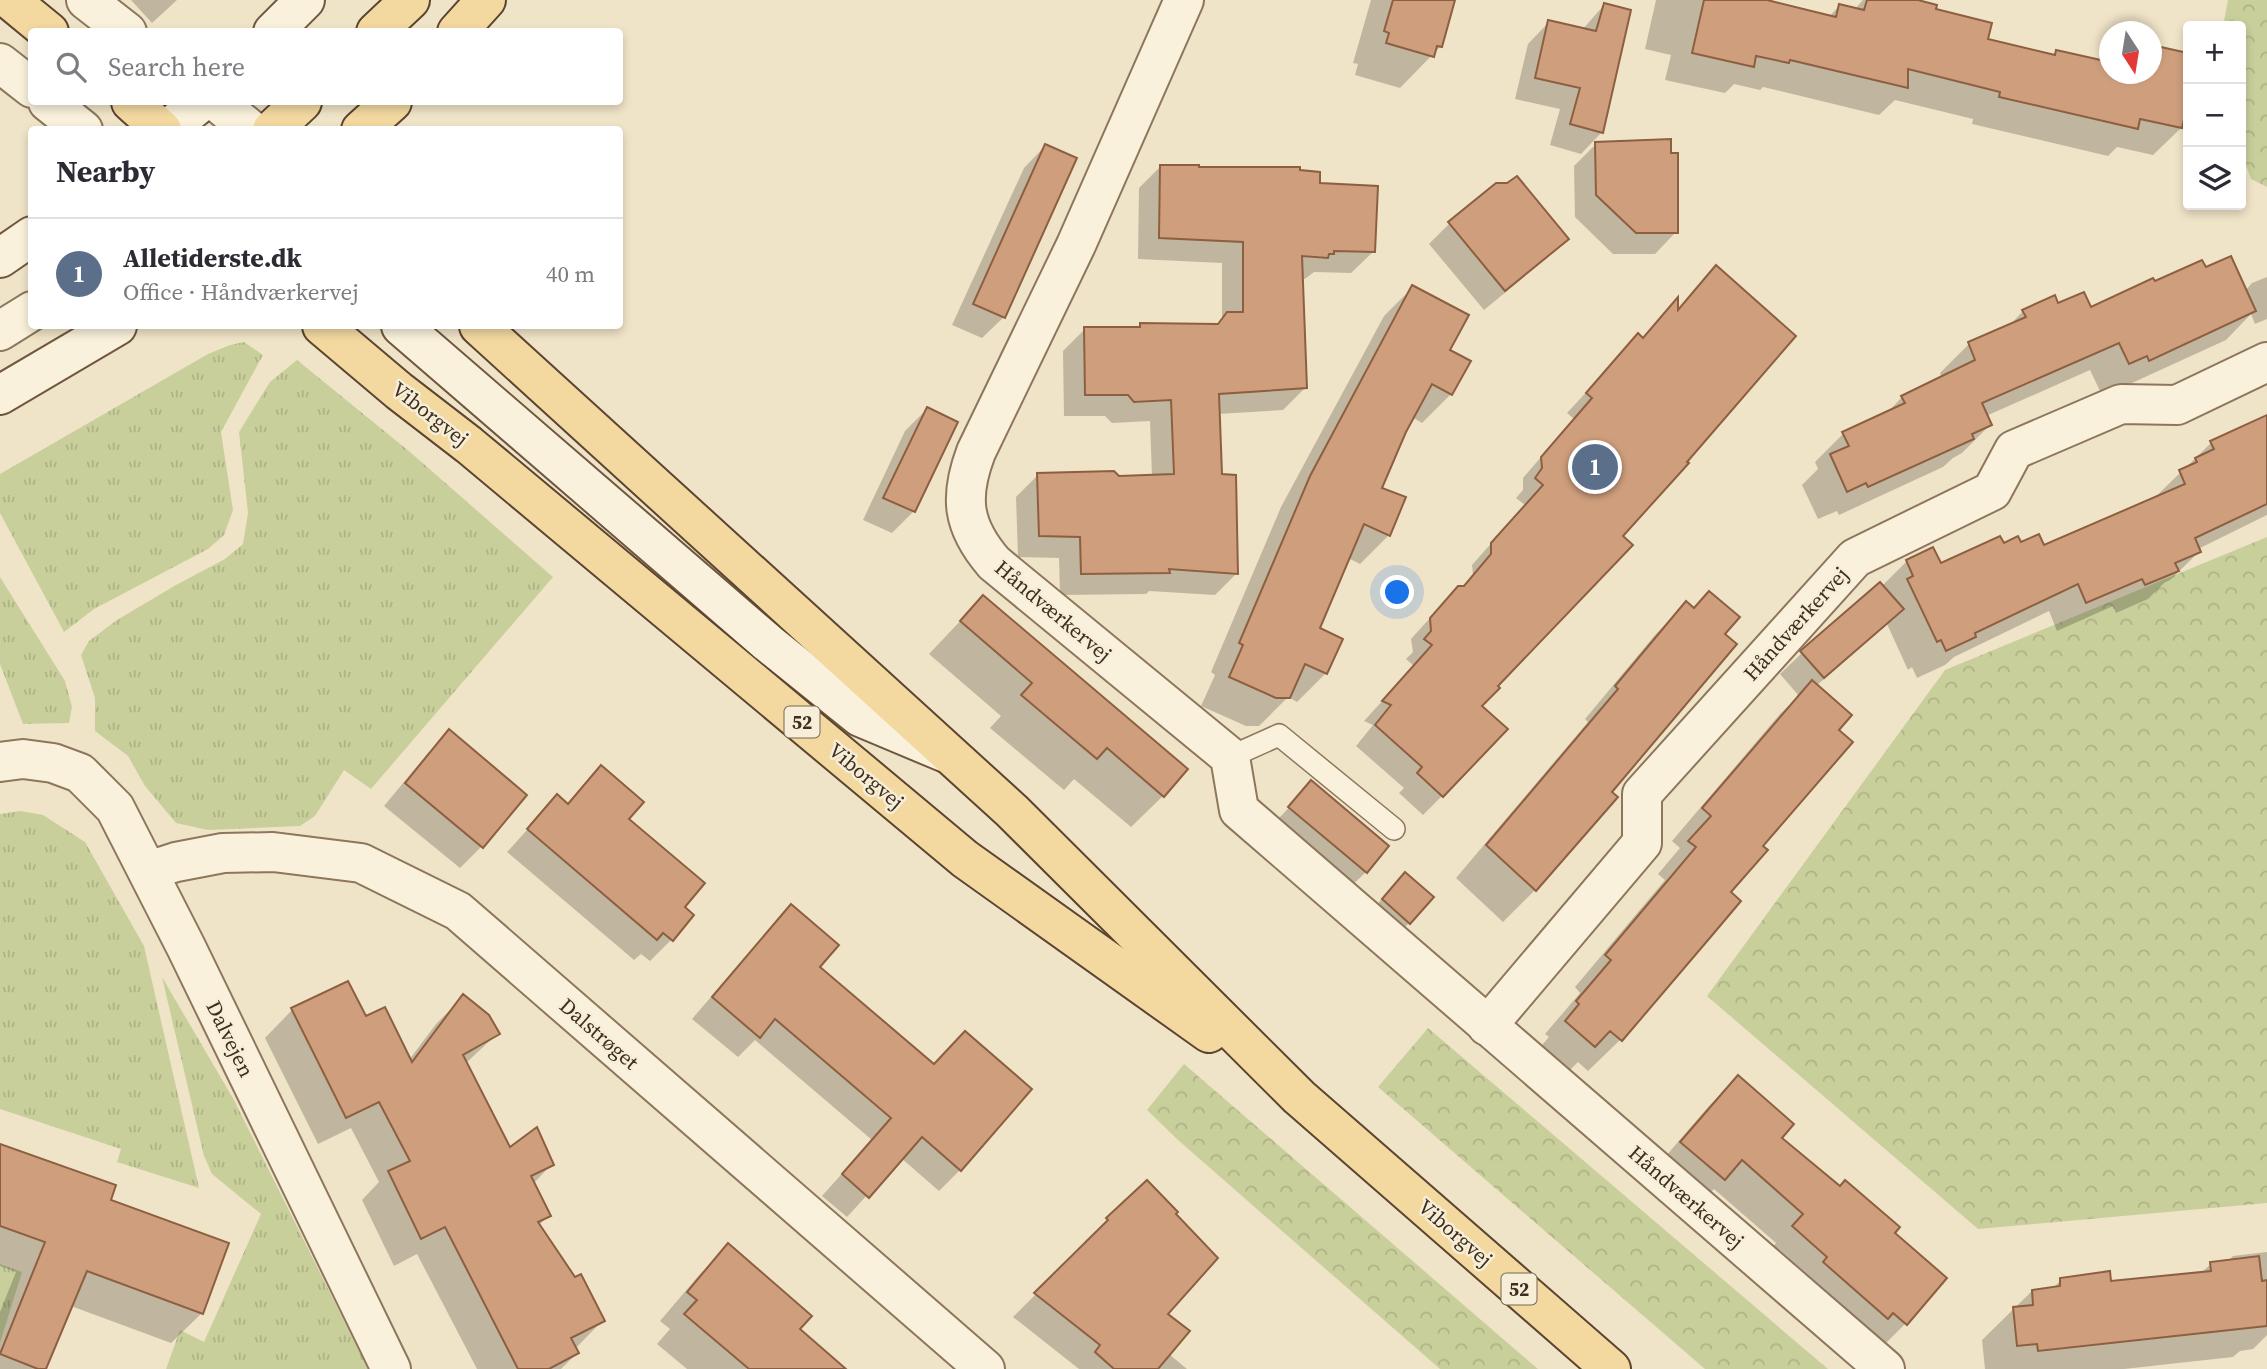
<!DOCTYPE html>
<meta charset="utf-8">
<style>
body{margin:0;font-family:"Source Serif 4",serif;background:#f2f2f3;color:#2b2b33}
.controls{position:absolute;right:21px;top:21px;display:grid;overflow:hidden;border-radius:7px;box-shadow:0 4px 10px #0003}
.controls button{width:63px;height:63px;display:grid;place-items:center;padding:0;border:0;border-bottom:2px solid #e1e1e2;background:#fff;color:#2b2b33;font:35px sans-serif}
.compass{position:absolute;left:2099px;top:21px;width:63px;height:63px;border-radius:50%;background:#fff;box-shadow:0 4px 10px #0003;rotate:168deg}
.you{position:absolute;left:1398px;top:593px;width:24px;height:24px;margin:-18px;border:5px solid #fff;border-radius:50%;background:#1a73e8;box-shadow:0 0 0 10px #1a73e833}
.badge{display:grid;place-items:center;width:46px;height:46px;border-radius:50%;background:#d93025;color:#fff;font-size:23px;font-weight:700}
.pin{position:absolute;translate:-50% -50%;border:4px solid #fff;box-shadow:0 2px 7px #0006}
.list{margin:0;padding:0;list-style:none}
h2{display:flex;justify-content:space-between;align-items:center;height:91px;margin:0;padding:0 28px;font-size:30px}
h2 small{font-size:23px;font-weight:400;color:#7c7c81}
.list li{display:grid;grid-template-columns:46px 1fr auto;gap:21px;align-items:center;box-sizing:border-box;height:112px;padding:0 28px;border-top:2px solid #e1e1e2}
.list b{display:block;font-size:26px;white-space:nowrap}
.list p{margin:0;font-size:23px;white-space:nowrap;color:#7c7c81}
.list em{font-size:23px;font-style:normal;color:#7c7c81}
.icon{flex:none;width:38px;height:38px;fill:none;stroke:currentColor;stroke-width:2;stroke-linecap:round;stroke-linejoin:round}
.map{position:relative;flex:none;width:2267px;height:1369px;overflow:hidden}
.search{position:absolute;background:#fff;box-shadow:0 4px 10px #0003;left:28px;top:28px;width:595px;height:77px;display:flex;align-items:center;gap:18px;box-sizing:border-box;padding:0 24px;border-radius:7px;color:#7c7c81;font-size:26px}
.panel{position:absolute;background:#fff;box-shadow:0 4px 10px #0003;left:28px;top:126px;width:595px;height:203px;border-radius:7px}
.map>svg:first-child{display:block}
</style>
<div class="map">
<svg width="2267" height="1369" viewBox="0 0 2267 1369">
<defs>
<pattern id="grass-tufts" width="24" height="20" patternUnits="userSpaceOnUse" patternTransform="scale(1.75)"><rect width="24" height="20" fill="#c9cf9b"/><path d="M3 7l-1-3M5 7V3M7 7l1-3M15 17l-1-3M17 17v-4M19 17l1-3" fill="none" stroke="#aeb285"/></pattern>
<pattern id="forest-crowns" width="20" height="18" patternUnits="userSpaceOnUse" patternTransform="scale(1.75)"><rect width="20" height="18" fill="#c9cf9b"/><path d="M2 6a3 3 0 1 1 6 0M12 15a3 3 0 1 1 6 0" fill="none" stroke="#aeb285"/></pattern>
</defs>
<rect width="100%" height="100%" fill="#f0e4c8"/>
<g fill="url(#grass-tufts)">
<polygon points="244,342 263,355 221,432 233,510 224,535 208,549 94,609 64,632 0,513 0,474 208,354 230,345"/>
<polygon points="297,360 410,452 553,577 371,789 344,770 315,816 300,826 208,830 176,823 145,786 128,756 95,731 95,698 81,655 89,641 117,620 176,585 225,559 243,544 248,513 239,432 270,382"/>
<polygon points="0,577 65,681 72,707 69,723 23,724 0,664"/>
<polygon points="21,811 43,815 85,842 144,946 199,1188 117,1162 121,1149 0,1109 0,814"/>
<polygon points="162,977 234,1100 368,1369 166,1369 180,1330 204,1342 261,1214 212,1174 204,1156"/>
<polygon points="0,1264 22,1272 0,1343"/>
</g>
<g fill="url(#forest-crowns)">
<polygon points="2228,0 2267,0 2267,187 2251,179 2241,151 2241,26 2223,26"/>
<polygon points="2267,537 2267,1203 1978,1229 1707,996 1945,670"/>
<polygon points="1428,1028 1828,1369 1705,1369 1378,1087"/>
<polygon points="1184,1064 1538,1369 1440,1369 1178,1140 1147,1110"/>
</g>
<g fill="#0003">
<polygon points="131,0 177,0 152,23"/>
<polygon points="1371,0 1453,0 1440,47 1400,88 1355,75 1358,64 1353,63"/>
<polygon points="1656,0 1767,0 1767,2 1829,17 1839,6 1854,10 1863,0 1891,0 1986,41 2053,56 2057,52 2110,74 2152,74 2152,47 2188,55 2188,94 2181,128 2153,155 2117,147 2108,156 1972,124 1973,119 1895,100 1879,115 1763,87 1760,90 1734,84 1725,93 1665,80 1671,55 1645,49"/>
<polygon points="1604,5 1602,132 1581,154 1550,145 1560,109 1515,99 1528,44 1549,22 1582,30"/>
<polygon points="1596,144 1676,232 1655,254 1613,254 1575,217 1574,166"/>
<polygon points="1045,146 1004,317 982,338 952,325 1024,168"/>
<polygon points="1161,166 1298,172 1318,185 1373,252 1351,273 1314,272 1305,279 1301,278 1305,388 1283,410 1218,414 1220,476 1237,573 1215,595 1149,591 1146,594 1060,595 1059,558 1018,557 1016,497 1038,475 1119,478 1152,477 1150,421 1112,423 1105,416 1064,416 1063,351 1085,329 1137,328 1141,325 1215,326 1222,319 1222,263 1138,259 1139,188"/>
<polygon points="1497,184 1566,238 1546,259 1484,310 1429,244 1449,224"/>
<polygon points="1716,268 1684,462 1480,706 1442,796 1423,815 1399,793 1404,788 1356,746 1373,725 1364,721 1414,666 1406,659 1413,652 1411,639 1439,608 1459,588 1462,588 1473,575 1472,565 1525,505 1516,498 1523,490 1523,478 1574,419 1567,413 1638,336 1641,339 1677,301 1677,311"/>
<polygon points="2205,269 2245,291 2252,283 2267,277 2267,319 2255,324 2251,314 2226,340 2121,388 2118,383 2100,391 2090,370 1986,416 1990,425 1962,453 1953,458 1943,467 1839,515 1837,511 1818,519 1802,485 1818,469 1815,462 1843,434 1886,414 1902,397 1942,378 1940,373 1969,344 2008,327 2023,311 2057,305 2090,309 2154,283"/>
<polygon points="1413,287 1448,351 1451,394 1422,423 1412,417 1380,489 1389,535 1360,564 1348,558 1318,629 1326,673 1297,702 1288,697 1259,726 1246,726 1201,706 1215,675 1211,672 1281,507 1384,316"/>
<polygon points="927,409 914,511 892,533 863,520 905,431"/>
<polygon points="2267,417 2267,515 2198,549 2199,552 2170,580 2164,583 2148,599 2116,613 2113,606 2057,631 2049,611 1954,657 1945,665 1917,678 1912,667 1908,670 1887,624 1816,686 1836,730 1728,892 1738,901 1620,1040 1588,1071 1578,1062 1562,1078 1535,1053 1549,1037 1545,1034 1580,993 1575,987 1665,880 1658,874 1680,848 1672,841 1780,714 1799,696 1780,674 1802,653 1882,586 1907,561 1940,565 2003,546 2020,544 2043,547 2150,502 2211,443"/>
<polygon points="983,597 1163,796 1131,827 1074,779 1064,790 990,728 1001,716 929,654"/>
<polygon points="1686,603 1723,634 1610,792 1535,890 1503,922 1456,878 1588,722 1585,719 1655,635"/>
<polygon points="449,732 525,795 481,847 460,868 384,806 428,753"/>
<polygon points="601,767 627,819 682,907 672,939 650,961 641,954 634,960 507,852 557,797 566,805"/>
<polygon points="1312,783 1366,872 1344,893 1268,830"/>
<polygon points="1395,884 1409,923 1399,933 1372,910"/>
<polygon points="791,907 817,968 933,1066 1029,1090 960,1170 939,1191 901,1158 847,1217 822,1196 872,1140 755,1040 738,1057 692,1019 771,927"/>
<polygon points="463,997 497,1034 465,1064 509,1150 552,1164 533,1184 549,1215 538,1226 603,1320 575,1349 577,1353 561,1369 477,1369 417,1254 394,1266 362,1200 379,1182 351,1128 318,1144 265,1038 292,1010 365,1019 409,1060 436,1024"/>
<polygon points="1738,1077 1779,1139 1945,1278 1905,1324 1877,1352 1765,1255 1776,1243 1714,1189 1696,1207 1653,1171 1709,1106"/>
<polygon points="0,1146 108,1201 202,1313 171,1343 71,1306 45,1369 0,1369 0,1312 16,1272 0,1266"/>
<polygon points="1147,1183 1166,1314 1169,1354 1187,1369 1079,1369 1013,1317 1086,1244 1084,1242"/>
<polygon points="729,1246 798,1329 843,1369 687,1369 657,1344 670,1329 660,1321 700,1274"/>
<polygon points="2267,1252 2267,1335 2253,1349 2240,1351 2233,1357 2124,1369 1985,1369 1982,1340 2032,1291 2052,1289 2061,1280 2110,1283 2201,1273 2211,1264 2227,1262 2233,1256"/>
</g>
<g fill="#cf9f7d" stroke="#8d5f41" stroke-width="2">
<polygon points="1393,0 1455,0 1442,47 1437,46 1434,57 1386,43 1389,33 1384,31"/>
<polygon points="1704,0 1767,0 1836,17 1839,4 1864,10 1867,0 1918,0 1937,5 1936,9 1992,23 1988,39 2055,55 2056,50 2110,62 2110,74 2152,74 2152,45 2188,53 2188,102 2182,128 2140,119 2138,129 1999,97 2000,92 1908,69 1908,88 1790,60 1789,63 1756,56 1754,67 1692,53"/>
<polygon points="1604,3 1631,10 1603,133 1570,124 1580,88 1535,78 1548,20 1596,31"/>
<polygon points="1671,139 1671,153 1678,153 1678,233 1636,233 1596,195 1595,142"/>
<polygon points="1045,144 1077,158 1005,318 973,304"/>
<polygon points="1160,165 1199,165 1199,167 1300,167 1300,170 1320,172 1320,183 1378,186 1375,252 1334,251 1334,254 1329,254 1328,258 1302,256 1307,388 1219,394 1222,474 1236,475 1238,574 1169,569 1170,573 1081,574 1080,537 1039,536 1037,473 1114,471 1119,476 1174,474 1171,400 1134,402 1128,395 1085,395 1084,327 1140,327 1140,323 1218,324 1227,312 1243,312 1243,242 1159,238"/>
<polygon points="1517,176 1569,239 1505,291 1448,222 1496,183 1507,183"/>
<polygon points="2231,256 2256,311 2149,361 2147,356 2129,364 2119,343 1982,403 1992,425 1972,434 1974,439 1868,487 1866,483 1847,492 1830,454 1849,446 1842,432 1905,403 1901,396 1975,360 1968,342 2026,317 2022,310 2055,295 2058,303 2084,292 2091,307 2153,278 2155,281 2202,260 2206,267"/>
<polygon points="1716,265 1796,336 1687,462 1689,463 1623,536 1633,545 1498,686 1500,688 1482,706 1508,729 1443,797 1417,773 1422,767 1375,725 1391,705 1382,701 1432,645 1424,639 1431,631 1430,618 1458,586 1464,586 1491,554 1491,543 1543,485 1535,478 1542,468 1541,457 1592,398 1586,393 1638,333 1643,338 1678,297 1678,310"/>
<polygon points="1412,285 1469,315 1450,350 1471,361 1452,395 1432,384 1406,432 1382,488 1406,497 1390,536 1364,524 1320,628 1343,639 1327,674 1305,664 1290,698 1276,698 1229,677 1243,645 1239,643 1310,476"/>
<polygon points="927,407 958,422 915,512 883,498"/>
<polygon points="2267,415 2267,504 2195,538 2201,552 2175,563 2179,571 2145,585 2142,579 2086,603 2078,584 1975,633 1976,637 1946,651 1941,640 1937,642 1907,579 1913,576 1906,560 1933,547 1941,563 2000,536 2004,543 2018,536 2021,542 2039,534 2044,545 2185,484 2179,470 2197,462 2195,458 2214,449 2210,441"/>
<polygon points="1880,582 1904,609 1824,678 1800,651"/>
<polygon points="1709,591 1740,617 1725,634 1737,644 1612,792 1618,797 1536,891 1486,845 1618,689 1615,686 1686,601 1694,608"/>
<polygon points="983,595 1188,769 1164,797 1107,748 1097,759 1021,695 1032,683 960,621"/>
<polygon points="1812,680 1852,715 1839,730 1853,742 1763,846 1768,850 1731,892 1741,901 1714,933 1622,1041 1610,1031 1595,1047 1565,1021 1579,1004 1576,1001 1611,960 1605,955 1696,847 1688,841 1711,816 1702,808"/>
<polygon points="449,729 527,795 483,848 405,783"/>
<polygon points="601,765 644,802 629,819 705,883 685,907 694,915 673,941 663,933 657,940 527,829 557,794 568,804"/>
<polygon points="1311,780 1389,846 1367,873 1288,807"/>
<polygon points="1405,872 1434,897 1410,924 1382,899"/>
<polygon points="791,904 839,945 820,967 934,1064 965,1031 1032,1089 961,1171 922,1137 869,1198 842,1174 891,1118 775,1019 760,1038 712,997"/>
<polygon points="348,981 366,1016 385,1007 412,1062 463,994 489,1015 500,1034 463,1055 510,1147 537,1127 554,1165 531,1176 551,1216 538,1222 575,1277 581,1274 605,1321 571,1338 579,1353 549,1369 518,1369 445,1227 421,1239 388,1171 410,1161 379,1102 346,1118 291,1008"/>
<polygon points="1738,1075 1794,1124 1782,1138 1840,1186 1845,1180 1900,1227 1895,1233 1947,1278 1907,1325 1893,1313 1888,1319 1823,1262 1827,1257 1792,1226 1803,1214 1742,1160 1725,1180 1680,1142"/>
<polygon points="0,1144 116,1185 111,1200 229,1243 203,1314 87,1271 46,1369 38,1369 0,1354 45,1242 0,1226"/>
<polygon points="1147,1180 1178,1212 1176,1214 1218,1258 1168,1314 1190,1331 1158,1369 1114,1369 1095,1352 1100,1345 1034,1293 1108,1220 1106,1218"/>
<polygon points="728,1243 812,1316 800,1329 846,1369 749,1369 684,1314 697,1300 687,1292"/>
<polygon points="2259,1256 2262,1281 2267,1280 2267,1326 2038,1351 2037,1344 2017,1346 2013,1307 2033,1305 2032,1290 2060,1286 2060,1278 2110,1271 2111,1281 2211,1271 2210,1262"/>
</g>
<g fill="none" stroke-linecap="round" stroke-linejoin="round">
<g stroke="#8d765c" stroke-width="24">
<polyline id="service" points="1230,757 1279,735 1394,829"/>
</g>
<g stroke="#8d765c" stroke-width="42">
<g id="minor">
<path d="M 1184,0 L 1076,245 L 976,452 C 959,497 962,526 994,563 L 1230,757 L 1239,810 L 1885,1369"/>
<polyline points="0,762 23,759 53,763 80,773 115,808 186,947 391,1369"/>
<polyline points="148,871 176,862 223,853 273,852 361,863 458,911 985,1369"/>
<polyline points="1487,1026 1642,843 1642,794 1855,558 1992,491 2014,450 2121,404 2177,405 2267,362"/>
</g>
</g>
<g stroke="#8d765c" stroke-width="42">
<g id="tertiary">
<polyline points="86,0 127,32"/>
<polyline points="0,63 32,88"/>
<polyline points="48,102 83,130"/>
<polyline points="217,102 251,130"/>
<polyline points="0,331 32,311"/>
</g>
</g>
<g stroke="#6f573f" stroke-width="42">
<g id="secondary">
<polyline points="273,32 305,0"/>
<polyline points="167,130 201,102"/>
<polyline points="0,258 32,236"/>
<polyline points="401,326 768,643 860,717 946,753"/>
<polyline points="0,395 117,326"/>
</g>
</g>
<g stroke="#5b4430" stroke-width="42">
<g id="primary">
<polyline points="10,0 49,32"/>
<polyline points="376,32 410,0"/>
<polyline points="457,32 486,0"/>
<polyline points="131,102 162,130"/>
<polyline points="272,130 302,102"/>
<polyline points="361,130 392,102"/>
<polyline points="322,326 399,391 469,445 965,859 1209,1033"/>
<polyline points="479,326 1012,811 1299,1097 1611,1369"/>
</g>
</g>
<use href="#service" stroke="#faf1dc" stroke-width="21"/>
<use href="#minor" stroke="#faf1dc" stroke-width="38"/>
<use href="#tertiary" stroke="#faf1dc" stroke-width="38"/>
<use href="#secondary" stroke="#faf1dc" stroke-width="38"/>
<use href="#primary" stroke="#f3d9a0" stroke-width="38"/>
</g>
<g text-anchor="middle" stroke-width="5" stroke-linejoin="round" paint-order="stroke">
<g fill="#f7eed8" stroke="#756857" stroke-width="2">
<rect x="784.5" y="706.5" width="35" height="31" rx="5"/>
<rect x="1501.5" y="1273.5" width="35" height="31" rx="5"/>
</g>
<g font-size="19" font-weight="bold" fill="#3d2e20">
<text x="802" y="729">52</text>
<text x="1519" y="1296">52</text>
</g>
<g font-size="21" fill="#3d2e20" stroke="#f7eed8">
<text transform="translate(430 414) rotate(38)" y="7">Viborgvej</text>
<text transform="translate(1053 611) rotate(40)" y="7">Håndværkervej</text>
<text transform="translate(1796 624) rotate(-48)" y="7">Håndværkervej</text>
<text transform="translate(866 776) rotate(40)" y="7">Viborgvej</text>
<text transform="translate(599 1034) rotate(41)" y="7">Dalstrøget</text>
<text transform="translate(230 1039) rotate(64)" y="7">Dalvejen</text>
<text transform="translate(1686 1197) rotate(41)" y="7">Håndværkervej</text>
<text transform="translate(1455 1233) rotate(41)" y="7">Viborgvej</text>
</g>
</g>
</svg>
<div class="controls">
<button>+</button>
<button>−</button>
<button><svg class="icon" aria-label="layers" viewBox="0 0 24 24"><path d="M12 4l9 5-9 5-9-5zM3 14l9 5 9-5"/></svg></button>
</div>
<svg class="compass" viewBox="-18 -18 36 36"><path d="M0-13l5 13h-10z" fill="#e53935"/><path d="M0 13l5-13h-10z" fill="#7c7c81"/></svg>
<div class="you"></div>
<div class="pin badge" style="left:1595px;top:467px;background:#5c6f8a">1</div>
<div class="search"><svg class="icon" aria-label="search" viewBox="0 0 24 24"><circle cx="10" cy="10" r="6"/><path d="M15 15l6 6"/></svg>Search here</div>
<section class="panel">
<h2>Nearby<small></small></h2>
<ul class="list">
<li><span class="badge" style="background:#5c6f8a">1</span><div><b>Alletiderste.dk</b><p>Office · Håndværkervej</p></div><em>40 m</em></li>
</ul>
</section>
</div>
